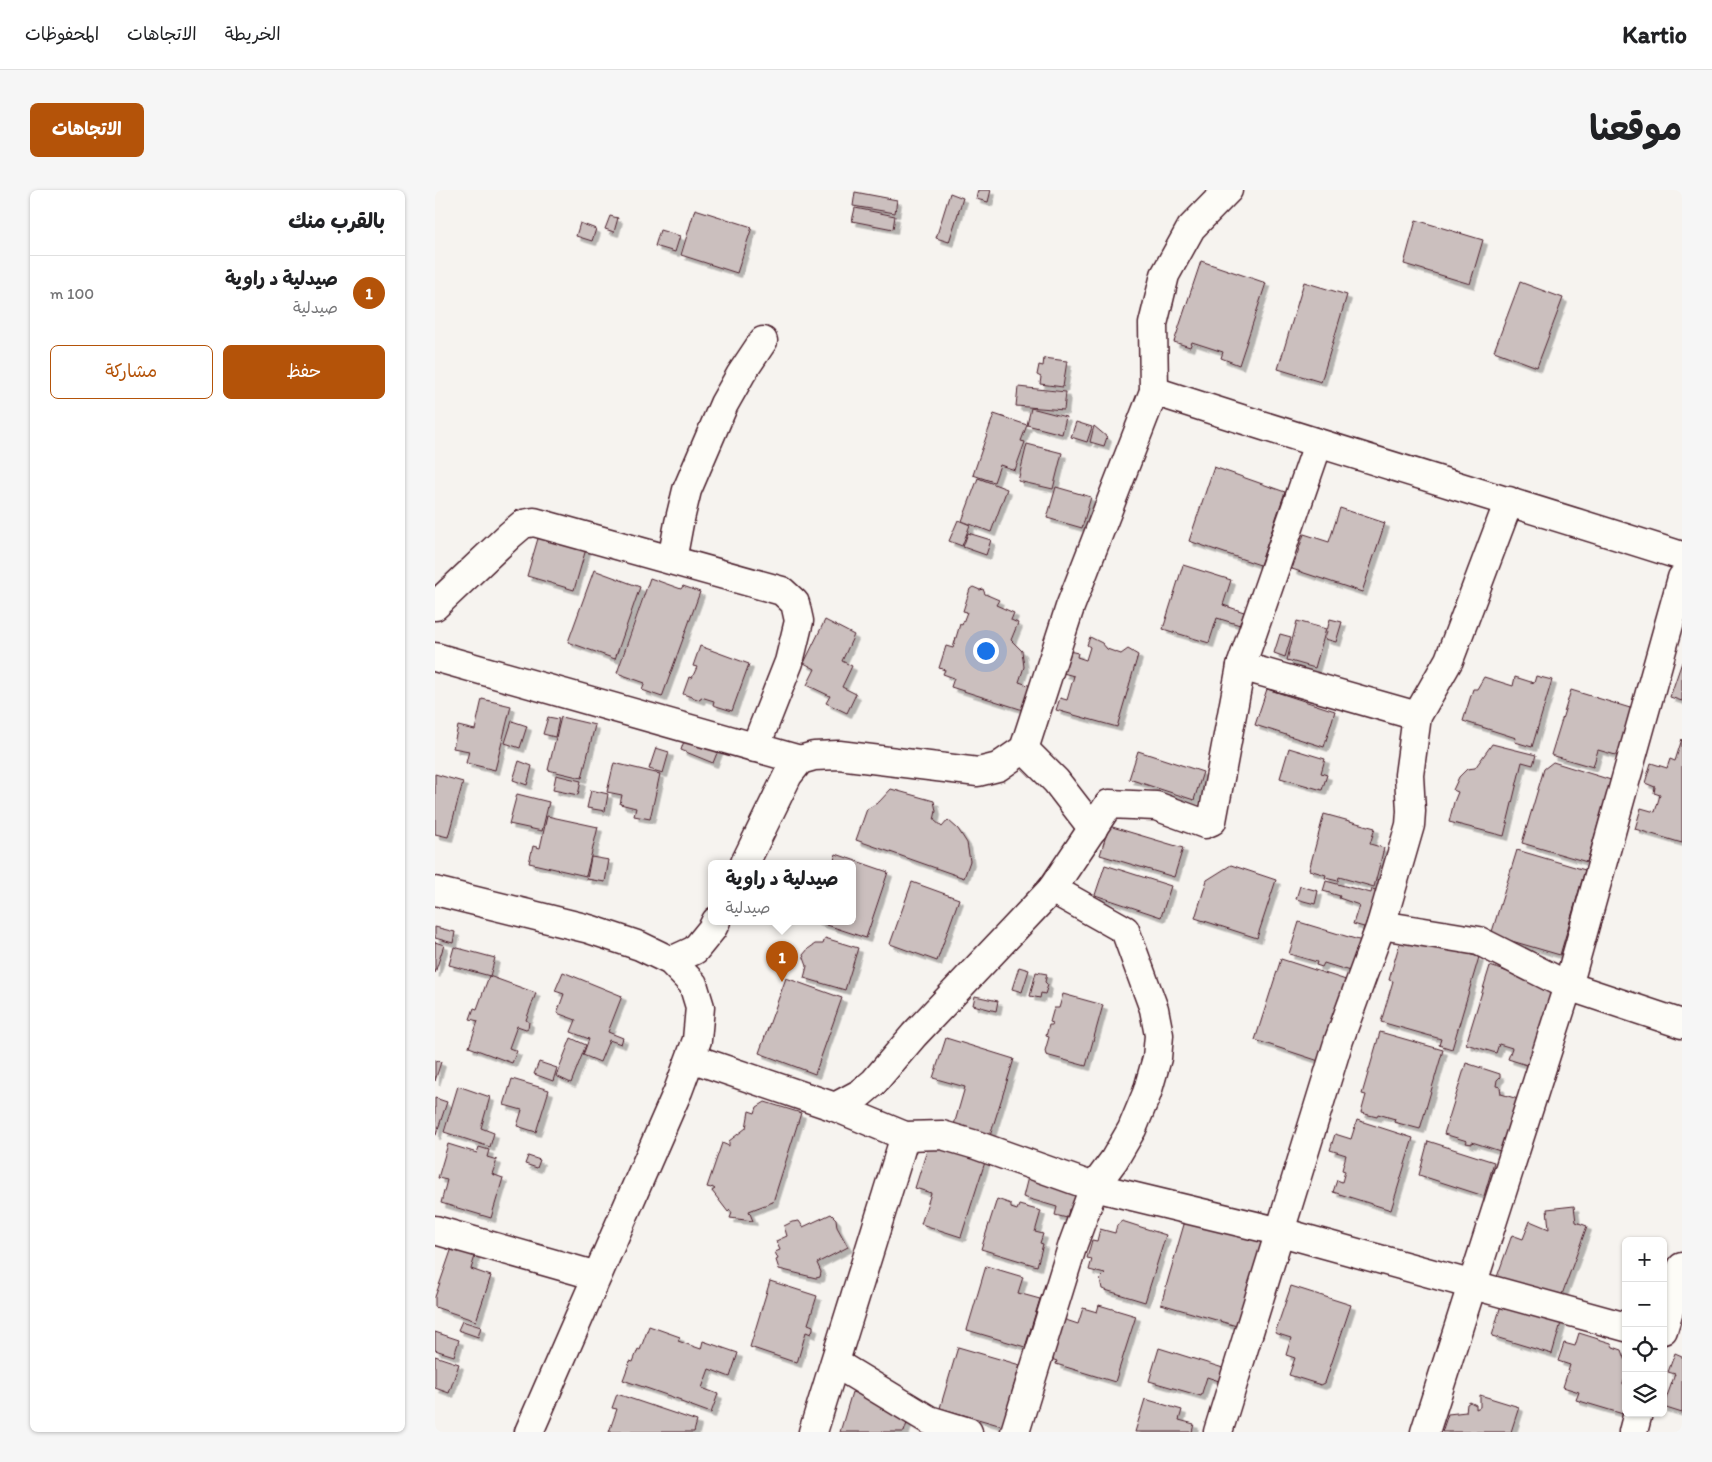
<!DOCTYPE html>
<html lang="ar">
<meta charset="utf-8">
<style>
body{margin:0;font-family:Itim,"Playpen Sans Arabic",sans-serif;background:#f6f6f6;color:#202124;direction:rtl}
.controls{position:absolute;right:15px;bottom:15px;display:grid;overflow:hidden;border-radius:8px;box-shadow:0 1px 4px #0004}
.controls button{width:45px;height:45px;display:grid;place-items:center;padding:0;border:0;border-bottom:1px solid #e0e0e0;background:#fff;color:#202124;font:25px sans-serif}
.you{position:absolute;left:550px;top:460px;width:18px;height:18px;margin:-12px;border:4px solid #fff;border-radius:50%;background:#1a73e8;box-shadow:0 0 0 8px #1a73e833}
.badge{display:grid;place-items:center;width:32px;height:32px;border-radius:50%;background:#b45309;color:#fff;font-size:16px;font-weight:700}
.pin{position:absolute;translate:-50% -41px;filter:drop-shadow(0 1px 2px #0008)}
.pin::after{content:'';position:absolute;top:26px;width:18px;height:15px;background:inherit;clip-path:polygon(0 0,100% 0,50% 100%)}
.popup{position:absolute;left:273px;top:670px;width:148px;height:65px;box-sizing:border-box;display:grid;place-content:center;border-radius:8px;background:#fff;filter:drop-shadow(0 1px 4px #0005);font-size:16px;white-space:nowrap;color:#757577}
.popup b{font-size:19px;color:#202124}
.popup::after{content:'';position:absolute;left:50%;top:100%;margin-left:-10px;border:10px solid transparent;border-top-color:#fff}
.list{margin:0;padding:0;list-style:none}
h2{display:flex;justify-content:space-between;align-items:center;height:65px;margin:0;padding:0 20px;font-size:21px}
h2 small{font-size:16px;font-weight:400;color:#757577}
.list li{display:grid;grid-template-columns:32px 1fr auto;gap:15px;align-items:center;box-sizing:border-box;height:75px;padding:0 20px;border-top:1px solid #e0e0e0}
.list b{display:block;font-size:19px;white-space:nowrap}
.list p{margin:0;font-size:16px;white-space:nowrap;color:#757577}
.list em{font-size:16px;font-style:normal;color:#757577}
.actions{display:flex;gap:10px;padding:15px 20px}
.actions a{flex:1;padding:11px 0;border:1px solid #b45309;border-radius:8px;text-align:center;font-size:18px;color:#b45309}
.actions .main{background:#b45309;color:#fff}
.icon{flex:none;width:28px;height:28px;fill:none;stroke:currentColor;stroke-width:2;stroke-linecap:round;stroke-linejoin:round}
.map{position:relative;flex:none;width:1247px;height:1242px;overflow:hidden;direction:ltr;border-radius:8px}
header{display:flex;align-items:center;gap:30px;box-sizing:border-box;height:70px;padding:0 25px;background:#fff;border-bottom:1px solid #e0e0e0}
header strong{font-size:24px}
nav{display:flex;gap:28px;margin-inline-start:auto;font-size:18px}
.intro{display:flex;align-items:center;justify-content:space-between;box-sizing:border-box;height:120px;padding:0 30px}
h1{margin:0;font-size:35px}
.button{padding:12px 22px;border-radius:8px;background:#b45309;color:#fff;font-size:18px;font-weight:700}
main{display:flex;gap:30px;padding:0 30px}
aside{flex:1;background:#fff;border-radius:8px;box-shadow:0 1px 4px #0004}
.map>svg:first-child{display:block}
</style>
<header>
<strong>Kartio</strong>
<nav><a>الخريطة</a><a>الاتجاهات</a><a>المحفوظات</a></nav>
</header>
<div class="intro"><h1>موقعنا</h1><a class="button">الاتجاهات</a></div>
<main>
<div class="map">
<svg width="1247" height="1242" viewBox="0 0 1247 1242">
<defs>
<filter id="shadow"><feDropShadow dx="4.5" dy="4.5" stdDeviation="0" flood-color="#0004"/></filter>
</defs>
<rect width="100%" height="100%" fill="#f6f3ef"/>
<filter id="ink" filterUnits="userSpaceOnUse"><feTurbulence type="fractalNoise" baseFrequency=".02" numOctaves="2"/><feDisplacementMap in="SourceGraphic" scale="10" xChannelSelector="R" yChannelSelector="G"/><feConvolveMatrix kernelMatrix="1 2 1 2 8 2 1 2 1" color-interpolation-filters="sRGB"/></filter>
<g filter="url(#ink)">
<g fill="#cbbfbe" stroke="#4a1f2b" filter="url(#shadow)">
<polygon points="543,0 556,0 553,12 541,9"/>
<polygon points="420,2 462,10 460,23 418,16"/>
<polygon points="515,3 528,8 514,52 501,48"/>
<polygon points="420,18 460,26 458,39 417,31"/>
<polygon points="260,19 317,37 302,83 246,65"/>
<polygon points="175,26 183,28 179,42 170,39"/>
<polygon points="981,30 1048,50 1035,94 969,74"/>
<polygon points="145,33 161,39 157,51 141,46"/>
<polygon points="225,40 245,46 240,62 220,56"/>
<polygon points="766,71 831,93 804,175 786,168 788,162 757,152 755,157 739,152"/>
<polygon points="869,92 912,105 886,192 843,179"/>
<polygon points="1085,92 1128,108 1102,177 1059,161"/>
<polygon points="609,168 632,171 628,197 605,194 606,187 602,185 604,175 608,176"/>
<polygon points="583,197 631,202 629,220 581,216"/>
<polygon points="596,218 631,227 627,244 592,235"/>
<polygon points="559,224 592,235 586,251 590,252 580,280 565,275 559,292 538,285"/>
<polygon points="641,232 657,237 652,252 636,247"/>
<polygon points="659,236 672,247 669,256 655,252"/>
<polygon points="592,254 627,263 618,299 583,291"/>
<polygon points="779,277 850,302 825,375 754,351"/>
<polygon points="543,288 572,299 556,342 527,331"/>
<polygon points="621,297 656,307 647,338 612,328"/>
<polygon points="905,318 950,333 927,402 857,379 869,344 894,352"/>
<polygon points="523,330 535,335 527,356 514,351"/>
<polygon points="533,343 556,350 551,365 528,357"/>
<polygon points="104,345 151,359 139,400 92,386"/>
<polygon points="748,375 796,390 788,415 809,422 805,435 782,428 774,453 728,439"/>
<polygon points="159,380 205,397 180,469 133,452"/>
<polygon points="215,388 246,399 248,396 265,402 227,507 207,500 210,493 182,483"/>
<polygon points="538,397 545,400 548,399 550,404 564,410 561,415 579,423 576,430 583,433 576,450 587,461 589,477 584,492 596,496 588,520 516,497 519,488 508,484 510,480 504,478 511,456 518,458 525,434 527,435 532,422 528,421 535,399"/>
<polygon points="895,429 907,432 901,452 890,449"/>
<polygon points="390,430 419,445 407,471 417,476 407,497 421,504 412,523 391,513 395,506 372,495 380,479 369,473"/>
<polygon points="862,431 891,439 880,478 852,470"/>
<polygon points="845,444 856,447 850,467 839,463"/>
<polygon points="655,447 667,453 672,459 686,464 693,459 703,465 682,537 621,520 625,508 632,510 639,486 628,483 634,461 643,463 642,467 651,470 655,457 652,455"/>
<polygon points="265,456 314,474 297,521 278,515 279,511 266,507 265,510 248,504 254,487 257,488 262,477 258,476"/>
<polygon points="1247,472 1247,511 1235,507"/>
<polygon points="1101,486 1117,490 1097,557 1080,552 1081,548 1028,531 1038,499 1042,499 1049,487 1078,496 1080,487 1099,493"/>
<polygon points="832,499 900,521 889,557 820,535"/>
<polygon points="1136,500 1205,521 1191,568 1163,560 1158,577 1116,565"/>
<polygon points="47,509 76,516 60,580 31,573 34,561 18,558 23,536 40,540"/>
<polygon points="113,527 124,529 120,547 108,544"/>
<polygon points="126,527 160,535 147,588 113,580"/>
<polygon points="77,531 92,536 85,558 70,553"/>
<polygon points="251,545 284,558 278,573 246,560"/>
<polygon points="1247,549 1247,653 1200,639 1206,618 1220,622 1225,605 1219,603 1220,597 1210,593 1216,573 1232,578 1235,569 1240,571"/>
<polygon points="1057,554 1101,565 1098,575 1087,572 1069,646 1014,632 1019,612 1023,602 1018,600 1024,587 1032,579 1040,578"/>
<polygon points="221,558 234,562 228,583 214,579"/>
<polygon points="854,558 890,569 886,583 892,585 887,600 845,588"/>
<polygon points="703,561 768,582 759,610 694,589"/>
<polygon points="84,571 97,576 92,595 78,590"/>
<polygon points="1118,572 1176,590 1152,672 1087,653 1109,579"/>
<polygon points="179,573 225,584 215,629 199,626 201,618 185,614 187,605 172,602"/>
<polygon points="0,584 28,592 13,647 0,644"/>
<polygon points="121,585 146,591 143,605 118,600"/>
<polygon points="456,599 499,611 501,621 499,630 507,637 513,630 523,639 532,653 535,671 529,688 421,650 432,619 444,612"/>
<polygon points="156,600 173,604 170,621 152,618"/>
<polygon points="82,604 114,612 107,641 74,634"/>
<polygon points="889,624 940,638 935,654 949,658 939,697 904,687 903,691 890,688 891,685 874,680"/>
<polygon points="112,626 163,637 151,686 94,673 98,656 105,658"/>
<polygon points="674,636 748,658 739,687 665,665"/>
<polygon points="1082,660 1150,680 1125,765 1056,745"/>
<polygon points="401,664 453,682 431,748 380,731 417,731 417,673 398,673"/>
<polygon points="156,667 174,670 170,692 152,689"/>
<polygon points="670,675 736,696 726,727 660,705"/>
<polygon points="796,675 841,690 822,748 760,728 772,690"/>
<polygon points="891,691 936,703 937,699 948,702 934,749 926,747 929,737 918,734 924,715 904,708 905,706 888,701"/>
<polygon points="477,692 524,709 502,771 455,754"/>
<polygon points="865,696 883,701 880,714 861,709"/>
<polygon points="864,732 927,751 918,782 889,773 887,777 881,775 882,772 854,764"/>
<polygon points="0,737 20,742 18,753 0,748"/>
<polygon points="967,745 1044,767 1017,859 1004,855 1006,849 946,832 958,791 954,790"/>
<polygon points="390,748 423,758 410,800 369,788 372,776 368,765 373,759 380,754 388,754"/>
<polygon points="0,752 9,755 0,783"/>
<polygon points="19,757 60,768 55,786 14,775"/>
<polygon points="846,769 914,791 887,872 820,850"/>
<polygon points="1055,776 1119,797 1095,876 1073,869 1077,858 1064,854 1061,863 1031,854"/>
<polygon points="584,777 594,780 587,802 577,799"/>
<polygon points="128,782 187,806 173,842 188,848 186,854 174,850 165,872 148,865 154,849 136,842 141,830 122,823 129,804 120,801"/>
<polygon points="601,782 612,784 610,792 613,795 610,804 606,803 605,808 595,806"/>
<polygon points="54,786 101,803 91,830 94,832 93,838 91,839 82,836 74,858 82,861 77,873 34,857 43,831 35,829 39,818 42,819"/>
<polygon points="351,788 407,808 380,884 324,863"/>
<polygon points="628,804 668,815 651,876 611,865 610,861 614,847 611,846 614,835 617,835 618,833 615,832 619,818 624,818"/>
<polygon points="540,806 563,811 561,821 538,815"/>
<polygon points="945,842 1008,860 985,939 959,932 960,929 943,924 942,927 926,923 931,905 927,904"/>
<polygon points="136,848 151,855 136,893 121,886"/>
<polygon points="511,848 579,869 555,946 519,935 530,897 498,888"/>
<polygon points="0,870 6,872 0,891"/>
<polygon points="104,872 122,878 118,891 99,884"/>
<polygon points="1031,873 1065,884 1065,887 1062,890 1061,896 1065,897 1066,904 1083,909 1065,961 1037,952 1037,954 1031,953 1032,951 1009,944"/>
<polygon points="77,889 114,900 101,942 82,936 87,920 69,915"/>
<polygon points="23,896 55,907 46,938 59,943 55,957 9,942"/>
<polygon points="0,908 12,912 1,945 0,945"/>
<polygon points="330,912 366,923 338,1012 314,1021 318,1031 295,1028 297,1023 295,1020 293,1022 277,1001 280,999 277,997 276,998 272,997 287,953 294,956 294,951 311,938 314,921 320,923 322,917"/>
<polygon points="922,930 978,948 956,1020 898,1002 902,990 907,992 910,981 907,980 911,965 895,960 900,944 916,949"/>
<polygon points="993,951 1059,972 1049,1006 984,985"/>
<polygon points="13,954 42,963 44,957 54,960 52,967 62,970 57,984 68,988 56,1028 6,1013 12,990 3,988"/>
<polygon points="494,954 550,972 526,1047 486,1034 496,1003 480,998"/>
<polygon points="93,966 105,970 102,978 90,974"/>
<polygon points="594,983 645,997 639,1020 634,1019 632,1028 620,1025 622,1017 588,1007"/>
<polygon points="562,1009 576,1014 576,1018 582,1020 584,1015 606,1021 600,1042 608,1044 605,1053 608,1054 602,1076 546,1059"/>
<polygon points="1139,1016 1141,1032 1152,1036 1125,1110 1062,1087 1077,1045 1088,1049 1095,1031 1114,1039 1112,1019"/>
<polygon points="396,1024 401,1029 402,1037 413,1057 382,1073 386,1082 385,1087 381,1088 344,1079 341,1070 343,1069 340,1062 345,1060 341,1051 352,1046 349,1036 357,1032 364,1031 368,1037"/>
<polygon points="752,1024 824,1044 834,1060 812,1139 726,1114"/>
<polygon points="687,1031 731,1045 710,1112 667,1099 665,1089 670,1084 654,1080 657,1069 652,1068 657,1050 662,1051 665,1039 680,1043 682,1035"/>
<polygon points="18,1055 41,1063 36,1079 56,1086 41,1131 0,1117 0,1107"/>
<polygon points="551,1076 588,1087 583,1103 605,1109 590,1157 532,1140"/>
<polygon points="335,1091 382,1106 373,1134 378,1136 378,1139 376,1144 371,1142 362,1173 315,1157"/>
<polygon points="856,1096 916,1115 890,1193 886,1195 854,1185 860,1168 851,1165 856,1148 840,1143"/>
<polygon points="1068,1108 1128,1126 1117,1164 1057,1146"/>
<polygon points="664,1115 701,1126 680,1192 621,1174 622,1171 616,1169 628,1129 643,1134 648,1118 662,1122"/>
<polygon points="27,1131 46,1137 43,1147 23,1140"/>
<polygon points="214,1136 245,1147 243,1151 266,1159 268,1151 303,1163 295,1187 274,1179 267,1198 283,1204 276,1223 246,1212 246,1210 188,1190 195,1171 198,1172 203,1159 205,1160"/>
<polygon points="0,1142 24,1150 19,1166 0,1160"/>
<polygon points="1144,1143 1176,1153 1178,1157 1187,1160 1191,1171 1191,1185 1188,1194 1191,1194 1191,1216 1188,1224 1141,1210 1144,1202 1128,1197 1135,1175 1123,1171 1129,1153 1140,1156"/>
<polygon points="523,1157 585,1175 567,1236 505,1218"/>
<polygon points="724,1158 788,1178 784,1191 772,1187 766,1206 714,1191"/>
<polygon points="1240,1163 1247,1166 1247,1223 1228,1217 1240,1184 1233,1182"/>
<polygon points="0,1166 24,1174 14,1203 0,1198"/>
<polygon points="417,1202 476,1221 469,1242 405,1242"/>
<polygon points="182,1204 262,1231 259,1242 174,1242 182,1219 177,1218"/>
<polygon points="1045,1205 1084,1217 1076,1242 1007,1242 1013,1224 1031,1222 1032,1214 1035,1212 1041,1215 1041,1219 1045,1217"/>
<polygon points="710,1209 747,1220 744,1230 759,1234 757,1242 700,1242"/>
</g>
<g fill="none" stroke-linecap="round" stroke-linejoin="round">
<g stroke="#4a1f2b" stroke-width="31">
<g id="minor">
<path d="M 719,201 C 894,258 1071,310 1247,366"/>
<polyline points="237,370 244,333 252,300 289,214 306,184 328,151"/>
<polyline points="0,416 75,345 88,334 99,332 347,401 360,413 364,431 354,472 320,558"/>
<polyline points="0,467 365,570"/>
<polyline points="806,476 982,526"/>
<polyline points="589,559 621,591 658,639"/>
<polyline points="310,673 353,585 365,570 379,566 404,565 543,582 563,577 589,559 635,417 719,201 718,134 730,85 756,38 793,0"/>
<polyline points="0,701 154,739 205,756 236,771 258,794 265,817 262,850 243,901 94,1242"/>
<polyline points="946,735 1044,751 1133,796 1247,834"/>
<polyline points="236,771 260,760 277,739 281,731"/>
<polyline points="256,868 400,917 470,946 507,945 541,955 659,997 846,1042 1191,1137"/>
<polyline points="400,917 426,903 439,892 479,845 617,699 674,614 721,616 770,634 777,631 806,476 883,254"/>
<polyline points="0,1040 162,1086"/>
<polyline points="1228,1140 1247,1077"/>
<polyline points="400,1173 494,1230 533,1242"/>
<polyline points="378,1242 470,946"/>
<polyline points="580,1242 638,1054 659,997 679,970 697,939 712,903 722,868 724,845 719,819 690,740 617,699"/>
<polyline points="783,1242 904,850 946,735 975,635 976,621 974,585 982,526 1014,470 1074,311"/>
<polyline points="990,1242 1133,796 1247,388"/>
<polyline points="1198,1242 1203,1223"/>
</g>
</g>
<use href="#minor" stroke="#fdfcf7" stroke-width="28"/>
</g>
</g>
</svg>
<div class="controls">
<button>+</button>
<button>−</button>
<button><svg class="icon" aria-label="locate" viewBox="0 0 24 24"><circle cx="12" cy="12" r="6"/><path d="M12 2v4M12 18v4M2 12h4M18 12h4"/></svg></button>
<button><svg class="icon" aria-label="layers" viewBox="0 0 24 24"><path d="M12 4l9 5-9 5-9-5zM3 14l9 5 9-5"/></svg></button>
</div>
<div class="you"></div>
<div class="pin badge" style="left:347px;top:792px">1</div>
<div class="popup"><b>صيدلية د راوية</b>صيدلية</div>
</div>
<aside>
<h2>بالقرب منك<small></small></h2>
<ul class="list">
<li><span class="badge">1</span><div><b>صيدلية د راوية</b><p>صيدلية</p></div><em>100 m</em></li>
</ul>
<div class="actions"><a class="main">حفظ</a><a>مشاركة</a></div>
</aside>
</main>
